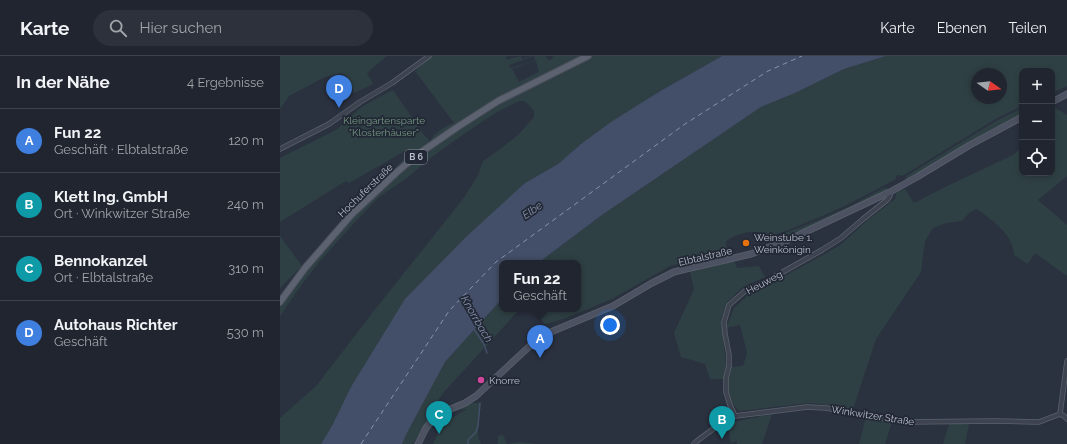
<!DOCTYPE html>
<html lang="de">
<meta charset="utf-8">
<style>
body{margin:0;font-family:Raleway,sans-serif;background:#2d313b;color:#f1f3f6}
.controls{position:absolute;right:12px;top:12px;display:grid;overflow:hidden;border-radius:8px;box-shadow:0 2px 6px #0003}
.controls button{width:36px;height:36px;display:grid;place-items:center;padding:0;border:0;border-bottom:1px solid #3d424b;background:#20252f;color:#f1f3f6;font:20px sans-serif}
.compass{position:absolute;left:691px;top:12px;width:36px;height:36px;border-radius:50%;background:#20252f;box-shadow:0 2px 6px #0003;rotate:104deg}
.you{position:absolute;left:330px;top:269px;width:14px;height:14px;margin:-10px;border:3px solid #fff;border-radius:50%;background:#1a73e8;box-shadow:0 0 0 6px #1a73e833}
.badge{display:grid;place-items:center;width:26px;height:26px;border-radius:50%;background:#9cb4ed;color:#fff;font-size:13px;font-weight:700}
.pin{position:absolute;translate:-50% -33px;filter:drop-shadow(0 1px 2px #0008)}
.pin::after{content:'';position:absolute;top:21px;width:14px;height:12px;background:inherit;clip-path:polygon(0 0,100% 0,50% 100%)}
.popup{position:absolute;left:219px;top:204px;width:82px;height:52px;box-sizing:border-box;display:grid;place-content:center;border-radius:8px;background:#20252f;filter:drop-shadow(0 1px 3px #0005);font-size:13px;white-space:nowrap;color:#a2a5aa}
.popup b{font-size:15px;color:#f1f3f6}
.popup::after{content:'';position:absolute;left:50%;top:100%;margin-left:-8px;border:8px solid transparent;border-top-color:#20252f}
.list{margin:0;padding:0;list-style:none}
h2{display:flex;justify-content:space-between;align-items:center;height:52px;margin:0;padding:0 16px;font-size:17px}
h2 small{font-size:13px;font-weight:400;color:#a2a5aa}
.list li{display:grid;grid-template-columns:26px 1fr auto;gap:12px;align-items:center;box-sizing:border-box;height:64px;padding:0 16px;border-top:1px solid #3d424b}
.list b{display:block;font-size:15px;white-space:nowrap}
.list p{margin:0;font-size:13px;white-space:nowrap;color:#a2a5aa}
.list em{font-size:13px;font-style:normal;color:#a2a5aa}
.icon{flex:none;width:22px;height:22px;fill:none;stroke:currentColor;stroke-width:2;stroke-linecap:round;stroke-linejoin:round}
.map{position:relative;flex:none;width:787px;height:388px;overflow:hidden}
header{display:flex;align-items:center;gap:24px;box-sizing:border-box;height:56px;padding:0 20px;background:#20252f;border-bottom:1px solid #3d424b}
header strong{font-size:19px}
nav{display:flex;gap:22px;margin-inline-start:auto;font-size:14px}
.search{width:280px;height:36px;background:#2d313b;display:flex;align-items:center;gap:10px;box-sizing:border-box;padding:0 14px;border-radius:22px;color:#a2a5aa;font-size:15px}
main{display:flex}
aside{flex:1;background:#20252f}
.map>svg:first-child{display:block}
</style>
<header>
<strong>Karte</strong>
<div class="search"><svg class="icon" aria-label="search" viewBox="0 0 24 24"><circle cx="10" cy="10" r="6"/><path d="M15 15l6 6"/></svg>Hier suchen</div>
<nav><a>Karte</a><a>Ebenen</a><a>Teilen</a></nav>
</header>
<main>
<aside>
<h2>In der Nähe<small>4 Ergebnisse</small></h2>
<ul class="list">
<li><span class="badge" style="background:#3f7fe0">A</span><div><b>Fun 22</b><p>Geschäft · Elbtalstraße</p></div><em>120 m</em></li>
<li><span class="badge" style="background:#0f9aa8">B</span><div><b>Klett Ing. GmbH</b><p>Ort · Winkwitzer Straße</p></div><em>240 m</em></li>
<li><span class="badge" style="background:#0f9aa8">C</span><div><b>Bennokanzel</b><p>Ort · Elbtalstraße</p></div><em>310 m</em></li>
<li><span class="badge" style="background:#3f7fe0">D</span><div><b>Autohaus Richter</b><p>Geschäft</p></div><em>530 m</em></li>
</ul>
</aside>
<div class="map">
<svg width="787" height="388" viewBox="0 0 787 388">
<rect width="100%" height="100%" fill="#2a313f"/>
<g fill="#2f4044" fill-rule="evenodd">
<polygon points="0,0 107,0 87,17 93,28 74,37 67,20 61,17 45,21 9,40 0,53"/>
<path d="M 152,0 L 229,0 L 226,1 L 227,4 L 232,2 L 232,0 L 233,2 L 241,0 L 242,3 L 252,0 L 266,0 L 267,3 L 269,4 L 272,3 L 273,0 L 442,0 L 382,34 L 301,88 L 278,108 L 245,127 L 53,368 L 41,388 L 0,388 L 0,362 L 37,329 L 93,256 L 183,143 L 198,119 L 203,105 L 219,94 L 238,79 L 254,61 L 254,55 L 249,49 L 244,45 L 239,45 L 217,56 L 184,78 L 149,103 L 127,122 L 99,141 L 75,166 L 40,205 L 20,231 L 0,260 L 0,251 L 23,219 L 111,117 L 125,102 L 127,98 L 125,95 L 69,127 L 66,125 L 0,166 L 0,102 L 56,74 L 80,52 L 101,40 L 113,34 L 144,79 L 150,85 C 155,76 165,70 174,67 L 135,15 ZM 254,0 L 255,5 L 231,12 L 229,9 ZM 256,5 L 259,16 L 239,26 L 232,13 Z"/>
<path d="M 606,0 L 787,0 L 787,30 L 772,37 L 772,15 L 742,15 L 742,50 L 719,61 L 624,119 L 622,120 L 619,119 L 616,120 L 616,123 C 586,139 557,155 525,167 C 516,171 506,175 497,178 C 490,180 483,177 476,176 C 466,175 455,180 447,184 L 446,187 L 447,195 L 444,198 L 390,210 L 332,243 L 286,262 L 269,267 L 265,268 L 263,266 L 253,253 L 298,253 L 298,207 L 258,207 L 322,159 L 481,51 L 515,37 L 564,13 ZM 697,18 L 721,18 L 721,42 L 697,42 Z"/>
<path d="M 774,51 L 787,59 L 787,120 L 758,144 L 787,169 L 787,220 L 755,197 L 748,208 L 734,199 C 733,177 712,165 697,153 L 690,156 L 682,165 L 666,167 L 653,172 L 645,185 L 641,216 L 596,283 L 573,353 L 551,349 L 529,347 L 459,355 C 444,339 448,331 451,311 L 463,310 L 467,297 L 460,269 L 446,272 L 454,252 L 469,238 L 492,227 L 559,190 L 589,163 L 615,143 L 617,136 L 625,133 L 634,147 L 667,130 L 733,99 L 742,91 L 742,117 L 772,117 L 772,53 Z"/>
<polygon points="742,52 742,59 627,125 626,120 716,65"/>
<polygon points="604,132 607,132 608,134 541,165 540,167 526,174 518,175 503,182 503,184 487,191 486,188 491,186 490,180 496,180 524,170 573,149 590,139"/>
<polygon points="0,180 22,210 0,232"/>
<polygon points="454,204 457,212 479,210 485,221 463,231 447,246 441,264 446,310 445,323 430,323 425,308 401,301 394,277 414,233 410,216"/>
<polygon points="222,243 222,253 240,253 163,337 148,361 150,362 136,388 134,388 138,379 133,388 122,388 128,375 165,306"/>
<path d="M 192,347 L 201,347 C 200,359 195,377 201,388 L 153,388 L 162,368 L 187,353 L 177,354 L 160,361 C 169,355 181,349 192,347 Z"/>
<polygon points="492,358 482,388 457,388 457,385 451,387 448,367"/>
<polygon points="586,361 612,366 605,388 579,388"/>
<polygon points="669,368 689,368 685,388 663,388"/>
<polygon points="223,379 227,388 239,386 258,388 218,388 218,380"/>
</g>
<polygon fill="#434f68" points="442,0 606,0 564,13 515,37 481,51 322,159 258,207 222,207 222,243 165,306 128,375 122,388 41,388 53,368 71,331 125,243 187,180 245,127 278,108 301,88 331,66 382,34"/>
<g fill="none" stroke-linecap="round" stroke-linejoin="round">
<g stroke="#434f68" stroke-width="1.5">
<polyline points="194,273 204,288 207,297"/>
<polyline points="188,388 188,384 196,376 198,370 200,347"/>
</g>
<polyline stroke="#8693ad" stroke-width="1" stroke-dasharray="5 4" stroke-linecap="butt" points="81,388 169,255 216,206 405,68 488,15 522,0"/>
<g stroke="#5b616d" stroke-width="5.5">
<g id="street">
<polyline points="0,93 49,68 80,46 112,27 149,0"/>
<polyline points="780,358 787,305"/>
<polyline points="780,358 784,360 787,363"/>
<polyline points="455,360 450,349 446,336 446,322 449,310 449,299 445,278 444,266 449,249 465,235 485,226 542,194 561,182 583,163 607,144 610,140 610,136"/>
<path d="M 414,388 L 417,385 C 429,376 441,366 455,360 L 527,351 L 546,352 L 625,366 L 716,365 L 759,366 L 780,358"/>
</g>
</g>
<g stroke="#5b616d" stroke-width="7">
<g id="secondary">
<polyline points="772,46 787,38"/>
<polyline points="138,388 146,372 154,362 161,357 185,347 196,340 252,288 266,278 333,250 372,227 394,216 406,213 471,198 504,186 610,136 637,121 690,89 742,61"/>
</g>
</g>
<g stroke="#474c59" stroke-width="8">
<polyline id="primary" points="0,246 25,212 72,158 117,116 137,99 176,72 218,45 308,0"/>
</g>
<use href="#street" stroke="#3e4350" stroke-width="4"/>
<use href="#secondary" stroke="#4c5262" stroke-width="5.5"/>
<use href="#primary" stroke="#5c626f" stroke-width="6"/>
</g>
<circle fill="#e8710a" stroke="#222835" stroke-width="1.5" cx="466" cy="187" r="4"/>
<circle fill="#d1479c" stroke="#222835" stroke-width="1.5" cx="201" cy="324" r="4"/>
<g text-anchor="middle" stroke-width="3.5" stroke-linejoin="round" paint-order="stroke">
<rect fill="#222835" stroke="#8c929d" stroke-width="1" x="125" y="94" width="22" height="14" rx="3"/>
<g font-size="9" font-weight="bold" fill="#babfca">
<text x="136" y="104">B 6</text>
</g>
<g font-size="10" fill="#749880" stroke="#222835">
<text x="104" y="68">Kleingartensparte<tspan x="104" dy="12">"Klosterhäuser"</tspan></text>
</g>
<g font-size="10" fill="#babfca" stroke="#222835">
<text transform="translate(85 134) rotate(-44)" y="4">Hochuferstraße</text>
<text transform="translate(425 200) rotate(-13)" y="4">Elbtalstraße</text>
<text transform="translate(484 226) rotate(-28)" y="4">Heuweg</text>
<text transform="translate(593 359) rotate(9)" y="4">Winkwitzer Straße</text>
</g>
<g font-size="10" fill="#babfca" stroke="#222835" text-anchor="start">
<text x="474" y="185">Weinstube 1.<tspan x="474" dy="12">Weinkönigin</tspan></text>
<text x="209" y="328">Knorre</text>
</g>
<g font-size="11" font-style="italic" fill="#8693ad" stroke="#222835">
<text transform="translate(252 154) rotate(-35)" y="4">Elbe</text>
<text transform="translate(197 263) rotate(60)" y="4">Knorrbach</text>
</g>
</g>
</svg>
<div class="controls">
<button>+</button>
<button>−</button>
<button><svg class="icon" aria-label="locate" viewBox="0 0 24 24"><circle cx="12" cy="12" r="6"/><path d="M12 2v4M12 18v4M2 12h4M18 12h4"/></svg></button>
</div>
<svg class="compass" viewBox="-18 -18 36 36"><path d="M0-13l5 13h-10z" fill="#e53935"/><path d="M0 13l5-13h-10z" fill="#a2a5aa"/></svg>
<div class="you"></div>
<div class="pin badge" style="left:260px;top:302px;background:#3f7fe0">A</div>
<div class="popup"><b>Fun 22</b>Geschäft</div>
<div class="pin badge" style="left:442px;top:383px;background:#0f9aa8">B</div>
<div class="pin badge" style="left:159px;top:378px;background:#0f9aa8">C</div>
<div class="pin badge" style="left:59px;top:52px;background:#3f7fe0">D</div>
</div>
</main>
